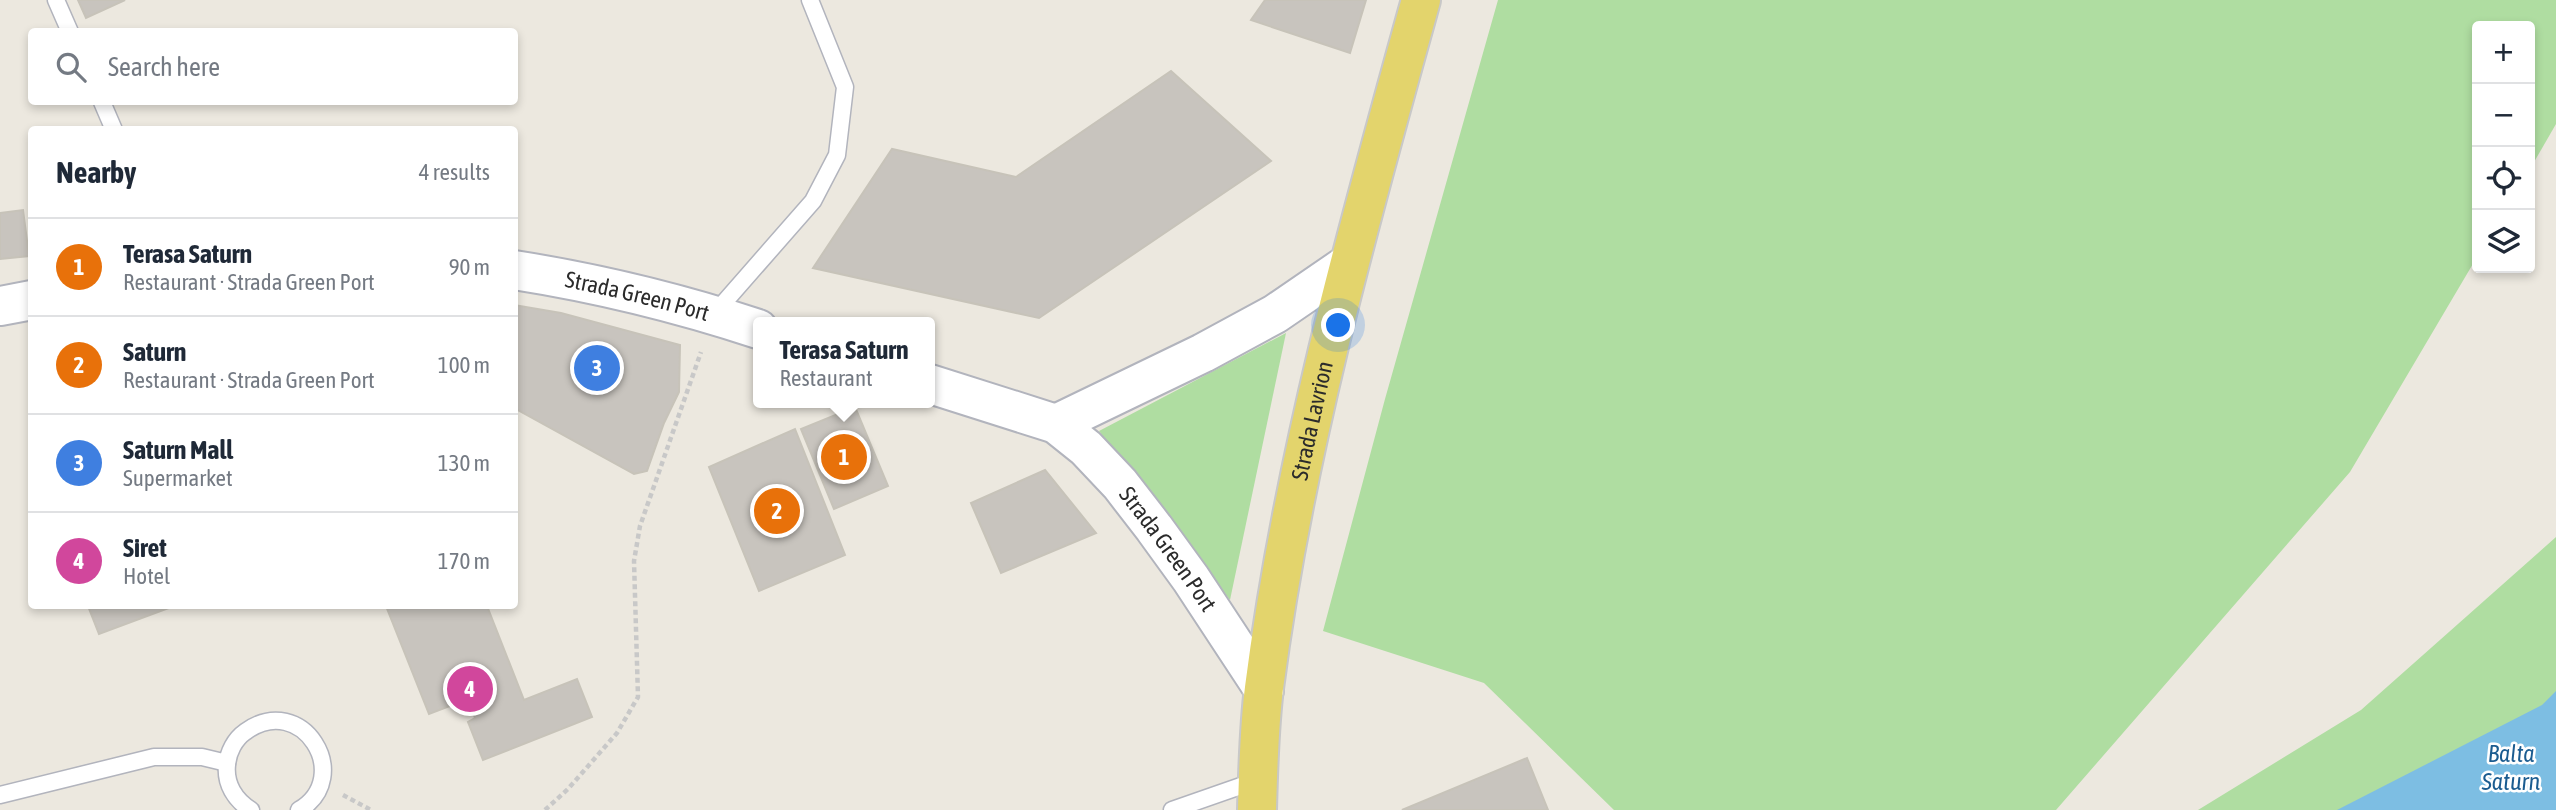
<!DOCTYPE html>
<meta charset="utf-8">
<style>
body{margin:0;font-family:"Asap Condensed",sans-serif;background:#f2f2f3;color:#1f2937}
.controls{position:absolute;right:21px;top:21px;display:grid;overflow:hidden;border-radius:7px;box-shadow:0 4px 10px #0003}
.controls button{width:63px;height:63px;display:grid;place-items:center;padding:0;border:0;border-bottom:2px solid #e0e1e3;background:#fff;color:#1f2937;font:35px sans-serif}
.you{position:absolute;left:1339px;top:326px;width:24px;height:24px;margin:-18px;border:5px solid #fff;border-radius:50%;background:#1a73e8;box-shadow:0 0 0 10px #1a73e833}
.badge{display:grid;place-items:center;width:46px;height:46px;border-radius:50%;background:#db2777;color:#fff;font-size:23px;font-weight:700}
.pin{position:absolute;translate:-50% -50%;border:4px solid #fff;box-shadow:0 2px 7px #0006}
.popup{position:absolute;left:753px;top:317px;width:182px;height:91px;box-sizing:border-box;display:grid;place-content:center;border-radius:7px;background:#fff;filter:drop-shadow(0 2px 5px #0005);font-size:23px;white-space:nowrap;color:#747a83}
.popup b{font-size:26px;color:#1f2937}
.popup::after{content:'';position:absolute;left:50%;top:100%;margin-left:-14px;border:14px solid transparent;border-top-color:#fff}
.list{margin:0;padding:0;list-style:none}
h2{display:flex;justify-content:space-between;align-items:center;height:91px;margin:0;padding:0 28px;font-size:30px}
h2 small{font-size:23px;font-weight:400;color:#747a83}
.list li{display:grid;grid-template-columns:46px 1fr auto;gap:21px;align-items:center;box-sizing:border-box;height:98px;padding:0 28px;border-top:2px solid #e0e1e3}
.list b{display:block;font-size:26px;white-space:nowrap}
.list p{margin:0;font-size:23px;white-space:nowrap;color:#747a83}
.list em{font-size:23px;font-style:normal;color:#747a83}
.icon{flex:none;width:38px;height:38px;fill:none;stroke:currentColor;stroke-width:2;stroke-linecap:round;stroke-linejoin:round}
.map{position:relative;flex:none;width:2556px;height:810px;overflow:hidden}
.search{position:absolute;background:#fff;box-shadow:0 4px 10px #0003;left:28px;top:28px;width:490px;height:77px;display:flex;align-items:center;gap:18px;box-sizing:border-box;padding:0 24px;border-radius:7px;color:#747a83;font-size:26px}
.panel{position:absolute;background:#fff;box-shadow:0 4px 10px #0003;left:28px;top:126px;width:490px;height:483px;border-radius:7px}
.map>svg:first-child{display:block}
</style>
<div class="map">
<svg width="2556" height="810" viewBox="0 0 2556 810">
<rect width="100%" height="100%" fill="#ece8df"/>
<g fill="#afdda1">
<polygon points="1498,0 2556,0 2556,124 2530,169 2530,26 2477,26 2477,257 2350,472 2056,810 1614,810 1484,683 1323,631 1385,399"/>
<polygon points="1286,333 1230,600 1099,431"/>
<polygon points="2556,537 2556,810 2198,810 2361,710"/>
</g>
<polygon fill="#7dbee3" points="2556,691 2556,810 2337,810 2542,705"/>
<g fill="#c8c4be" stroke="#c7c3b9" stroke-width="2">
<polygon points="78,0 125,0 86,18"/>
<polygon points="1265,0 1366,0 1350,53 1251,20"/>
<polygon points="1171,71 1271,161 1039,318 813,268 892,149 1016,177"/>
<polygon points="23,210 29,256 0,259 0,213"/>
<polygon points="514,305 561,313 680,345 679,392 664,423 647,471 634,474 514,408"/>
<polygon points="855,407 888,486 834,509 801,429"/>
<polygon points="795,429 845,555 759,591 709,467"/>
<polygon points="1045,470 1096,533 1001,573 971,503"/>
<polygon points="88,606 174,606 99,634"/>
<polygon points="386,606 487,606 524,700 577,679 592,717 483,760 468,722 475,718 468,699 429,714"/>
<polygon points="1527,758 1548,810 1402,810"/>
</g>
<g fill="none" stroke-linecap="round" stroke-linejoin="round">
<g stroke="#b2b4bd" stroke-width="19">
<g id="lane">
<polyline points="56,0 70,32"/>
<polyline points="102,102 114,130"/>
<polyline points="714,314 813,201 837,155 845,87 810,0"/>
<polyline points="0,795 154,757 202,757 227,763"/>
<path d="M 251,810 C 235,800 225,784 227,765 C 228,752 235,739 245,732 C 302,690 355,777 299,810"/>
<polyline points="1172,810 1258,780"/>
</g>
</g>
<g stroke="#b2b4bd" stroke-width="42">
<g id="secondary">
<path id="s1" d="M 514,270 C 597,283 679,303 758,329"/>
<polyline points="0,306 32,300"/>
<path id="s2" d="M 930,384 L 1056,424 L 1086,448 L 1120,484 L 1154,528 L 1191,579 L 1264,690"/>
<polyline points="1056,424 1203,353 1275,314 1348,264"/>
</g>
</g>
<g stroke="#c8c8c8" stroke-width="42">
<g id="primary">
<path id="s3" d="M 1257,810 C 1258,770 1259,728 1264,688 C 1294,454 1358,227 1421,0"/>
</g>
</g>
<g stroke="#c8c8c8" stroke-width="4.5" stroke-dasharray="5 3.5" stroke-linecap="butt">
<polyline points="343,795 371,810"/>
<polyline points="545,810 568,789 617,733 638,697 634,561 640,526 701,352"/>
</g>
<use href="#lane" stroke="#fff" stroke-width="16"/>
<use href="#secondary" stroke="#fff" stroke-width="38"/>
<use href="#primary" stroke="#e3d46c" stroke-width="38"/>
</g>
<g text-anchor="middle" stroke-width="5" stroke-linejoin="round" paint-order="stroke">
<g font-size="23" fill="#2b2b2b" stroke="#fff">
<text dy="8" stroke="none"><textPath href="#s1" startOffset="126">Strada Green Port</textPath></text>
<text dy="8" stroke="none"><textPath href="#s3" startOffset="394">Strada Lavrion</textPath></text>
<text dy="8" stroke="none"><textPath href="#s2" startOffset="301">Strada Green Port</textPath></text>
</g>
<g font-size="24" font-style="italic" fill="#1b5c90" stroke="#fff">
<text x="2511" y="762">Balta<tspan x="2511" dy="28">Saturn</tspan></text>
</g>
</g>
</svg>
<div class="controls">
<button>+</button>
<button>−</button>
<button><svg class="icon" aria-label="locate" viewBox="0 0 24 24"><circle cx="12" cy="12" r="6"/><path d="M12 2v4M12 18v4M2 12h4M18 12h4"/></svg></button>
<button><svg class="icon" aria-label="layers" viewBox="0 0 24 24"><path d="M12 4l9 5-9 5-9-5zM3 14l9 5 9-5"/></svg></button>
</div>
<div class="you"></div>
<div class="pin badge" style="left:844px;top:457px;background:#e8710a">1</div>
<div class="popup"><b>Terasa Saturn</b>Restaurant</div>
<div class="pin badge" style="left:777px;top:511px;background:#e8710a">2</div>
<div class="pin badge" style="left:597px;top:368px;background:#3f7fe0">3</div>
<div class="pin badge" style="left:470px;top:689px;background:#d1479c">4</div>
<div class="search"><svg class="icon" aria-label="search" viewBox="0 0 24 24"><circle cx="10" cy="10" r="6"/><path d="M15 15l6 6"/></svg>Search here</div>
<section class="panel">
<h2>Nearby<small>4 results</small></h2>
<ul class="list">
<li><span class="badge" style="background:#e8710a">1</span><div><b>Terasa Saturn</b><p>Restaurant · Strada Green Port</p></div><em>90 m</em></li>
<li><span class="badge" style="background:#e8710a">2</span><div><b>Saturn</b><p>Restaurant · Strada Green Port</p></div><em>100 m</em></li>
<li><span class="badge" style="background:#3f7fe0">3</span><div><b>Saturn Mall</b><p>Supermarket</p></div><em>130 m</em></li>
<li><span class="badge" style="background:#d1479c">4</span><div><b>Siret</b><p>Hotel</p></div><em>170 m</em></li>
</ul>
</section>
</div>
